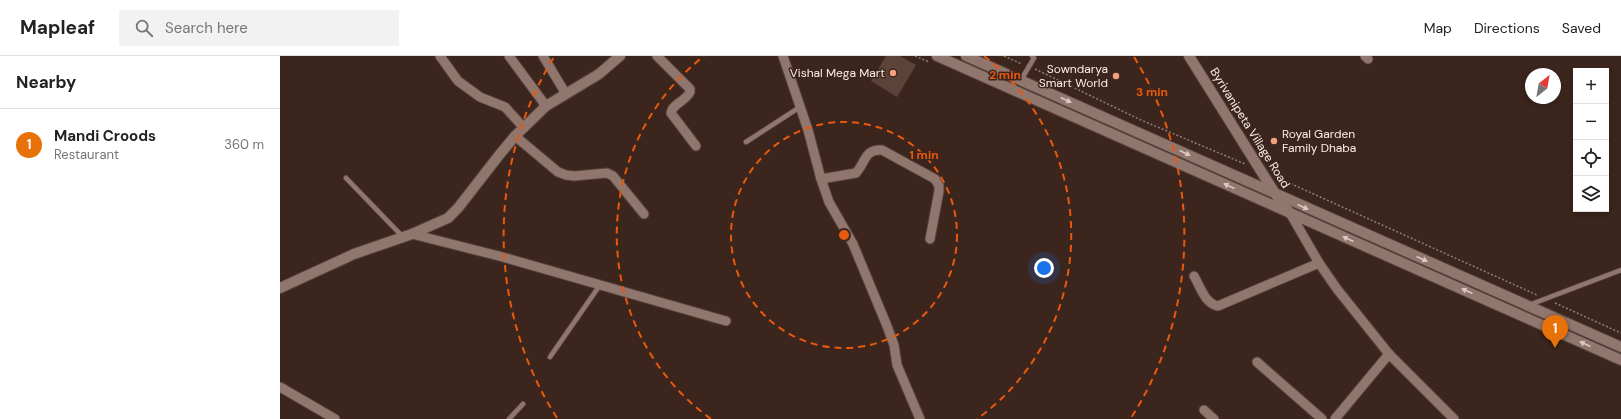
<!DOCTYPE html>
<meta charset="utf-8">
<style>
body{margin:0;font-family:"DM Sans",sans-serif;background:#f2f2f2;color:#222}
.controls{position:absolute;right:12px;top:12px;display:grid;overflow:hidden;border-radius:0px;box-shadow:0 2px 6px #0003}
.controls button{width:36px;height:36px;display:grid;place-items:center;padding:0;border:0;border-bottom:1px solid #e0e0e0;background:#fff;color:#222;font:20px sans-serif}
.compass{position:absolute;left:1245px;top:12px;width:36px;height:36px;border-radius:50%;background:#fff;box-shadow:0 2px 6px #0003;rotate:31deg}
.you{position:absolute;left:764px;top:212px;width:14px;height:14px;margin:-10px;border:3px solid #fff;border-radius:50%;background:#1a73e8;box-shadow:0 0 0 6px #1a73e833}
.badge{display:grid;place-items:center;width:26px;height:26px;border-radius:50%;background:#805b4c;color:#fff;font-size:13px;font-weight:700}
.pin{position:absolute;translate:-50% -33px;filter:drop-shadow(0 1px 2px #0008)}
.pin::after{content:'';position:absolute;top:21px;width:14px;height:12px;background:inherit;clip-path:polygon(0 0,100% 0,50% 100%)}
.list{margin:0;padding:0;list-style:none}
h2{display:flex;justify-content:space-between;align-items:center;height:52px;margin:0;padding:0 16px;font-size:17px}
h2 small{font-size:13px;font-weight:400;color:#767676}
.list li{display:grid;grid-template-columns:26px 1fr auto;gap:12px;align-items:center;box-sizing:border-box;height:72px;padding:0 16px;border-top:1px solid #e0e0e0}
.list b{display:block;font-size:15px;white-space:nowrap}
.list p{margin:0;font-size:13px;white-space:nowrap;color:#767676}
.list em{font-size:13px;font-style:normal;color:#767676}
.icon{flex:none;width:22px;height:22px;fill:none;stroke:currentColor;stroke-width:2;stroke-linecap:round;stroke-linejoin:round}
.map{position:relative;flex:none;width:1341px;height:363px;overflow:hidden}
header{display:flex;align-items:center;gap:24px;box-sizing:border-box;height:56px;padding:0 20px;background:#fff;border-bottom:1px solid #e0e0e0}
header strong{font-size:19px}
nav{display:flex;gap:22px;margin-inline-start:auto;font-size:14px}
.search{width:280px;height:36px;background:#f2f2f2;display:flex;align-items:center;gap:10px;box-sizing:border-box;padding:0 14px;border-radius:0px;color:#767676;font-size:15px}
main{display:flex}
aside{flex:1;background:#fff}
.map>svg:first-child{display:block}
</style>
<header>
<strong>Mapleaf</strong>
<div class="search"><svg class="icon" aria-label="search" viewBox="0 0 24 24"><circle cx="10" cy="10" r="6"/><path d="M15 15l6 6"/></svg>Search here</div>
<nav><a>Map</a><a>Directions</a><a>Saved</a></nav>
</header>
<main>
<aside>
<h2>Nearby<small></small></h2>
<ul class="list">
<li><span class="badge" style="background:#e8710a">1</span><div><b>Mandi Croods</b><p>Restaurant</p></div><em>360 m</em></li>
</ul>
</aside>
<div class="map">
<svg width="1341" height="363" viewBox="0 0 1341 363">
<rect width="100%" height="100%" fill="#3b251d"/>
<polygon fill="#5b433a" points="606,0 620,0 636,9 617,41 591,25"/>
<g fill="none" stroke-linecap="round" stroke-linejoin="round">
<g stroke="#55433d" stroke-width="6">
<g id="service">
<polyline points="741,24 754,2 752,0"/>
<polyline points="466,86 520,51"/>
<polyline points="66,122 123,181"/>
<polyline points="1249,249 1341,214"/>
<polyline points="270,301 320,229"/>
<polyline points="229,363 243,348"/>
</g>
</g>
<g stroke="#55433d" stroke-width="11">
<g id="minor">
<polyline points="160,0 178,25 200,41 225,51 244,72"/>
<polyline points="229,0 266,50"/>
<polyline points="263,0 286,38"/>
<path d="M 377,0 L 410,33 L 410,36 C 406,45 392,48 391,57 L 416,90"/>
<polyline points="503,0 528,74 541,123 549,146 573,188 607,270 614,289 617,309 640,363"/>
<polyline points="1085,0 1088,3"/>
<polyline points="235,80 278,116 286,119 294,120 327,117 333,120 364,158"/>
<path d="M 541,123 L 576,117 C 586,106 584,93 602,94 L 655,123 L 659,130 L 659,135 L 650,183"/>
<polyline points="1010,157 1039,207 1057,233 1109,298 1174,363"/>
<polyline points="132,178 219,200 446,265"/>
<path d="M 914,220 C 920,230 925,248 938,250 L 1039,207"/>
<polyline points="977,306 1042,363"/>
<polyline points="0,331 55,363"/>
<polyline points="924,354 934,363"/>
<polyline points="1055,363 1109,298"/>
</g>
</g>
<g stroke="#55433d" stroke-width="12">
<g id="tertiary">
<polyline points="909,0 996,139 1010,157"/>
<polyline points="0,232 74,198 132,178 168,162 178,152 220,98 235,80 266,50 319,18 340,0"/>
</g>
</g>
<g stroke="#55433d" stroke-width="12">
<g id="secondary">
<polyline points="657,0 1341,304"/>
<polyline points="686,0 1341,291"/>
</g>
</g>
<g stroke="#8f7d76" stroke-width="1.5" stroke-dasharray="2 2" stroke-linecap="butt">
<polyline points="635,0 649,6"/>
<polyline points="724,0 742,8"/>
<polyline points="755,13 861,64 965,108"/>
<polyline points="996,121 1257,239"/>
<polyline points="1275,247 1341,277"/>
</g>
<use href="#service" stroke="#90766c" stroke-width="4.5"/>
<use href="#minor" stroke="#90766c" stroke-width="9"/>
<use href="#tertiary" stroke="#90766c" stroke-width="10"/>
<use href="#secondary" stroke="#90766c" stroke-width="10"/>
</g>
<defs><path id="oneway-solid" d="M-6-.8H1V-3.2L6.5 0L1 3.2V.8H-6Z"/></defs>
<g fill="#dbc9c2">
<use href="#oneway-solid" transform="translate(786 44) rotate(24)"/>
<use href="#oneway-solid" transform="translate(905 97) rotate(24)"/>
<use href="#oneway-solid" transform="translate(949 130) rotate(-156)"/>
<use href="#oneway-solid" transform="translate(1023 151) rotate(24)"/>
<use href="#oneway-solid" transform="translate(1068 183) rotate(-156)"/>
<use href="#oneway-solid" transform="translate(1142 203) rotate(24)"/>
<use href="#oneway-solid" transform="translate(1187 235) rotate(-156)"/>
<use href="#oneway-solid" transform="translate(1305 288) rotate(-156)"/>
</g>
<g fill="none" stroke="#e8590c" stroke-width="2" stroke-dasharray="7 5">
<circle cx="564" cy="179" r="113"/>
<path d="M431 363A227 227 0 0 1 424 0M704 0A227 227 0 0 1 697 363"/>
<path d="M277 362A340 340 0 0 1 274 1M854 1A340 340 0 0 1 851 362"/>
</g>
<g fill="#f2a080" stroke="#3b251d" stroke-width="1.5">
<circle cx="613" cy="17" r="4"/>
<circle cx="836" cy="20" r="4"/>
<circle cx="994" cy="85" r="4"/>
</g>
<g text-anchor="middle" stroke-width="3" stroke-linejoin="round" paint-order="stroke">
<g font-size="12" fill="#fbece7" stroke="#3b251d" text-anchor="end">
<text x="828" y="17">Sowndarya<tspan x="828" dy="14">Smart World</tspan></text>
<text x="605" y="21">Vishal Mega Mart</text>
<text x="1002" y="82" text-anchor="start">Royal Garden<tspan x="1002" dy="14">Family Dhaba</tspan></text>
</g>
<g font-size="12" fill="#fbece7" stroke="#3b251d">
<text transform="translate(970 72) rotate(58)" y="4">Byrivanipeta Village Road</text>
</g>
</g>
<circle cx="564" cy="179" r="6" fill="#e8590c" stroke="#3b251d" stroke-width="2"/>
<g font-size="12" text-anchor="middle" font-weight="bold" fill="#e8590c" stroke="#3b251d" stroke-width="3" stroke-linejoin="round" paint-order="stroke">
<text x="725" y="23">2 min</text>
<text x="872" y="40">3 min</text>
<text x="644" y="103">1 min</text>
</g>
</svg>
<div class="controls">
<button>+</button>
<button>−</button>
<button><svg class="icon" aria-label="locate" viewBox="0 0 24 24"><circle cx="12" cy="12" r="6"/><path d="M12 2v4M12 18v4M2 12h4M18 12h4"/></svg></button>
<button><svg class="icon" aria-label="layers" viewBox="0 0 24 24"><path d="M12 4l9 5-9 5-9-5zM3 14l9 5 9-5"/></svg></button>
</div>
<svg class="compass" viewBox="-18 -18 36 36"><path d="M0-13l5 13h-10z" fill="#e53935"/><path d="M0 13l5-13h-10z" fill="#767676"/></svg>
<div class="you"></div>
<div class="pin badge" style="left:1275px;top:292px;background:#e8710a">1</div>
</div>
</main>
